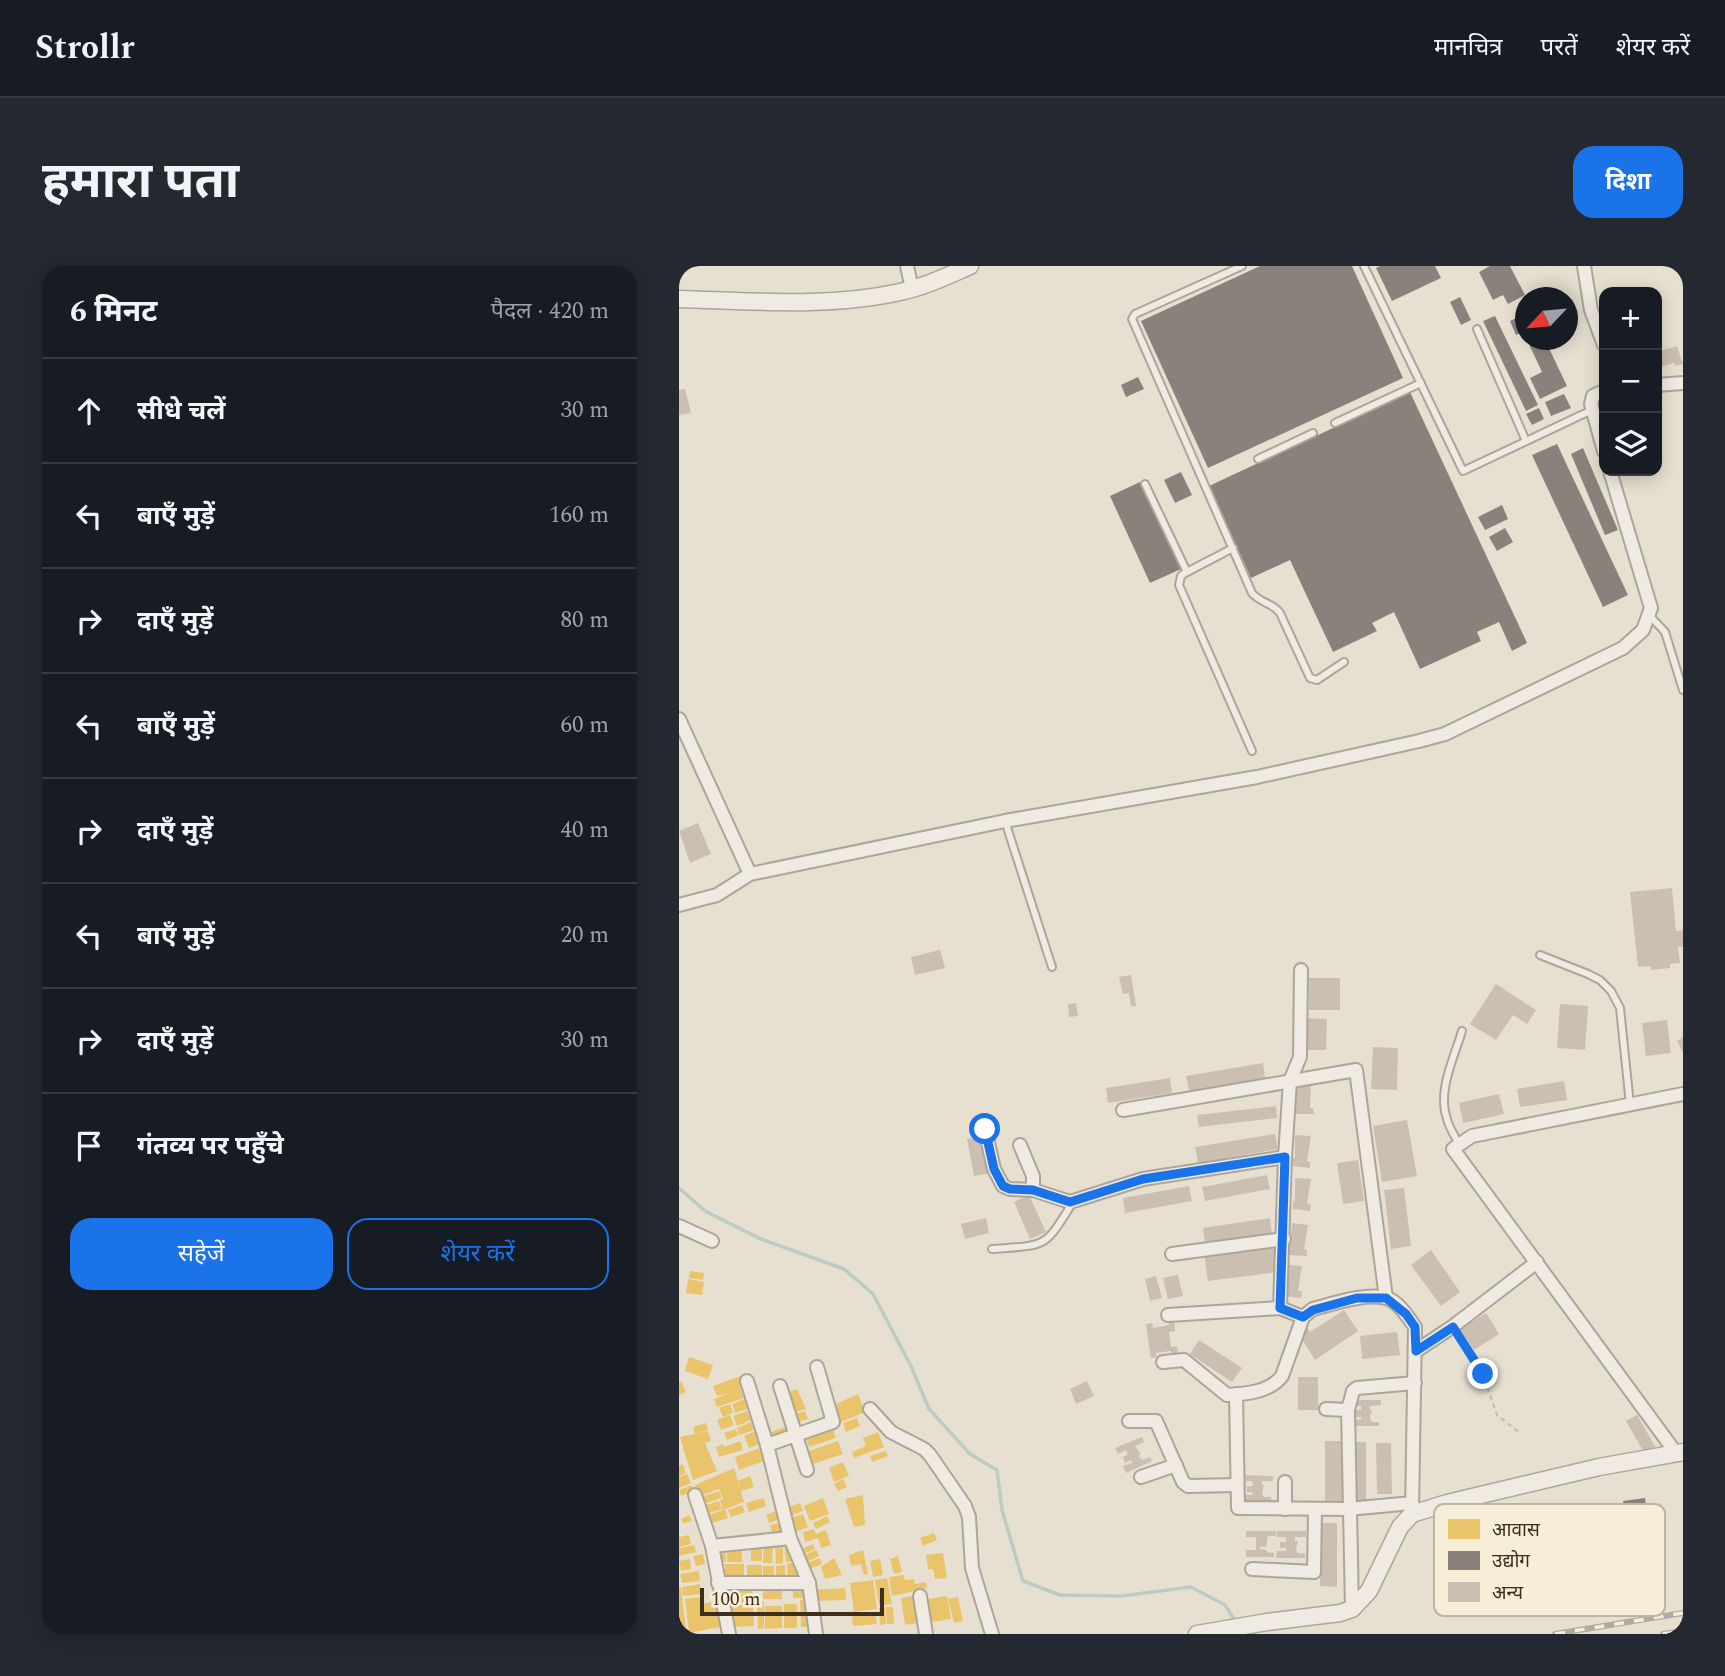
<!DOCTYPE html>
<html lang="hi">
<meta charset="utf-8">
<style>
body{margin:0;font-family:Spectral,"Noto Sans Devanagari",serif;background:#242831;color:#f1f3f6}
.controls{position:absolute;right:21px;top:21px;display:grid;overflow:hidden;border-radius:14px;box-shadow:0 4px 18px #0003}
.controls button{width:63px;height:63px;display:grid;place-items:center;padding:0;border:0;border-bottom:2px solid #363941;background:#171b24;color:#f1f3f6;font:35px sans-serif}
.compass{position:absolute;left:836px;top:21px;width:63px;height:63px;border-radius:50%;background:#171b24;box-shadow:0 4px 18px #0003;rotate:244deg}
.scale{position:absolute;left:21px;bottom:18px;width:184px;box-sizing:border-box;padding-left:7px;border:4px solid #3d2e20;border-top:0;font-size:19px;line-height:24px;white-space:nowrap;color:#3d2e20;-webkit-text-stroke:5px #f7eed8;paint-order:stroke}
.stop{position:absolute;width:21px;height:21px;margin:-16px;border:5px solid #1a73e8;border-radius:50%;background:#fff}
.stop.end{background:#1a73e8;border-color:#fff;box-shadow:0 2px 7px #0008}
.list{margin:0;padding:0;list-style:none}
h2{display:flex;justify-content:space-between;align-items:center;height:91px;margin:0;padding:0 28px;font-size:30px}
h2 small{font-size:23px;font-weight:400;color:#9ea1a6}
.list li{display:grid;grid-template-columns:46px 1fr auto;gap:21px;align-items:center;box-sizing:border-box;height:105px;padding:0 28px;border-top:2px solid #363941}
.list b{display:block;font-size:26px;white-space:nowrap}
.list em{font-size:23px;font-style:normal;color:#9ea1a6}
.actions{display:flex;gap:14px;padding:21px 28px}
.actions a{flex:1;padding:16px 0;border:2px solid #1a73e8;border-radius:21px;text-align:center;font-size:24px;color:#1a73e8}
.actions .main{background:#1a73e8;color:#fff}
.icon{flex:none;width:38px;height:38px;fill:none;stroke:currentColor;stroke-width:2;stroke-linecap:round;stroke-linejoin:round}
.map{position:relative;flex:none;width:1004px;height:1368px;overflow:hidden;border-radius:21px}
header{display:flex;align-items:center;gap:42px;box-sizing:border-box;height:98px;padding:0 35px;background:#171b24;border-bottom:2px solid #363941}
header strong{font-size:33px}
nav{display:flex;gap:38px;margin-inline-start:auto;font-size:24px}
.intro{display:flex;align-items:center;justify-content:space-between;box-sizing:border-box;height:168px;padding:0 42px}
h1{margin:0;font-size:49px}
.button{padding:18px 32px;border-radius:21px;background:#1a73e8;color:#fff;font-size:24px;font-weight:700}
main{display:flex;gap:42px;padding:0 42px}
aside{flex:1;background:#171b24;border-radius:21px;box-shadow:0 4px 18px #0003}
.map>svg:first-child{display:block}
</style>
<header>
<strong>Strollr</strong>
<nav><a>मानचित्र</a><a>परतें</a><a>शेयर करें</a></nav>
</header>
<div class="intro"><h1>हमारा पता</h1><a class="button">दिशा</a></div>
<main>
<aside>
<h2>6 मिनट<small>पैदल · 420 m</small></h2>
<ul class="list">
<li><svg class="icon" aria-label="ahead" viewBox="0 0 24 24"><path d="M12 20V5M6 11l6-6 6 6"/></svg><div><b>सीधे चलें</b></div><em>30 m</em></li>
<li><svg class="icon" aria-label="left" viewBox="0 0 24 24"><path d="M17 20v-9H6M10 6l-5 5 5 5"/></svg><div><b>बाएँ मुड़ें</b></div><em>160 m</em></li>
<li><svg class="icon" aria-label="right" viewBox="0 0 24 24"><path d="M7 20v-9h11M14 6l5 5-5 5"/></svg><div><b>दाएँ मुड़ें</b></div><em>80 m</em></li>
<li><svg class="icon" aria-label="left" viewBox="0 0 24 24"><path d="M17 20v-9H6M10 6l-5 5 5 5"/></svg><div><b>बाएँ मुड़ें</b></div><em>60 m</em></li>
<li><svg class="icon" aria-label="right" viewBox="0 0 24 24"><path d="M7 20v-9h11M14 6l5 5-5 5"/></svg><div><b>दाएँ मुड़ें</b></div><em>40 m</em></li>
<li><svg class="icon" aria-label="left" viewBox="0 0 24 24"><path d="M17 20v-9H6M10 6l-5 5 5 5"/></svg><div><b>बाएँ मुड़ें</b></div><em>20 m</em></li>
<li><svg class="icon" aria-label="right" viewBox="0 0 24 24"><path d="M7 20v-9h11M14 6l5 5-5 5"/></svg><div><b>दाएँ मुड़ें</b></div><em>30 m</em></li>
<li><svg class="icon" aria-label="arrive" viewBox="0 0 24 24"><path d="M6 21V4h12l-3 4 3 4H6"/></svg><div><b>गंतव्य पर पहुँचे</b></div></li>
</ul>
<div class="actions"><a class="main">सहेजें</a><a>शेयर करें</a></div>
</aside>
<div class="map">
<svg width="1004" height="1368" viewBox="0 0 1004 1368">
<rect width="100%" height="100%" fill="#e7e0d1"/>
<g fill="#e9c46a">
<polygon points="11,1005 25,1007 24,1014 10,1012"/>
<polygon points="9,1013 25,1016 23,1029 7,1027"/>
<polygon points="10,1091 34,1099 29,1113 6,1105"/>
<polygon points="62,1110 66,1121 61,1122 65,1132 38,1141 35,1133 50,1127 38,1130 34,1120"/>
<polygon points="2,1115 7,1126 0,1129 0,1116"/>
<polygon points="118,1123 127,1143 111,1148 106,1134 113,1132 110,1126"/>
<polygon points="179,1128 186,1146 162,1156 155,1139"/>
<polygon points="66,1133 70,1142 56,1147 53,1138"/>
<polygon points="51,1138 54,1147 44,1151 40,1142"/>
<polygon points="68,1145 72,1154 58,1160 54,1150"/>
<polygon points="126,1145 129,1153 114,1158 111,1150"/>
<polygon points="51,1149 55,1159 42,1164 38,1154"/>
<polygon points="178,1152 181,1160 167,1166 164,1157"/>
<polygon points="72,1156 75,1164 60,1169 58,1162"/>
<polygon points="27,1157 29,1164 16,1168 14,1161"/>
<polygon points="109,1160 112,1168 90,1176 87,1168"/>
<polygon points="154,1162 157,1172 130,1181 127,1171"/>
<polygon points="57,1163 59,1169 48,1174 45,1167"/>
<polygon points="82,1163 87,1176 70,1182 65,1170"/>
<polygon points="29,1165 32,1175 26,1177 38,1205 14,1214 1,1171"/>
<polygon points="199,1166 205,1181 175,1192 173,1186 187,1180 184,1172"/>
<polygon points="61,1175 64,1184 40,1191 37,1181 44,1178 45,1181"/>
<polygon points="159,1175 164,1188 134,1198 130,1185"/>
<polygon points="84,1181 88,1194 60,1204 56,1191"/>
<polygon points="207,1185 209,1190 193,1196 191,1190"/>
<polygon points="164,1196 170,1210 155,1216 150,1202"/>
<polygon points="4,1198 7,1207 0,1210 0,1200"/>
<polygon points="55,1202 65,1236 44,1244 41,1234 44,1233 40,1223 21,1230 16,1219"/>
<polygon points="8,1208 12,1217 0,1222 0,1211"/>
<polygon points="71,1210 75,1221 62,1225 59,1215"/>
<polygon points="164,1213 168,1221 159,1225 155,1218"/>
<polygon points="13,1219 15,1225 2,1230 0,1224"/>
<polygon points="40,1225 42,1232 22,1239 19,1232"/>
<polygon points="184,1229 186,1259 175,1261 166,1233"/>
<polygon points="85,1232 87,1240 70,1246 67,1237"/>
<polygon points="144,1232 150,1248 131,1255 125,1240"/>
<polygon points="40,1235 43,1243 27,1248 24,1240"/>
<polygon points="121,1237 124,1245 108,1251 105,1243"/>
<polygon points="63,1239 66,1246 52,1251 49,1244"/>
<polygon points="46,1243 49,1252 30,1258 27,1250"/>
<polygon points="100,1244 103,1252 90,1257 87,1249"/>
<polygon points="124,1248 129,1261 114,1267 109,1253"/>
<polygon points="10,1249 13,1254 5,1258 2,1253"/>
<polygon points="148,1250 151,1256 137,1263 134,1257"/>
<polygon points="105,1256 108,1270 95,1274 91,1259"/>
<polygon points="135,1263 137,1268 147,1264 152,1279 142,1282 139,1272 126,1276 124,1266"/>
<polygon points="255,1267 258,1274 244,1280 241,1272"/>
<polygon points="10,1269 12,1278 0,1281 0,1271"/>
<polygon points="105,1276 111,1276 115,1295 107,1296"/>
<polygon points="96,1277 104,1277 104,1297 97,1298"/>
<polygon points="72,1278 83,1279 83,1295 72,1295"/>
<polygon points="85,1278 94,1278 93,1297 84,1297"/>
<polygon points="134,1278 136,1283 122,1289 120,1284"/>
<polygon points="15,1279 17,1286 0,1290 0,1282"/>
<rect x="48" y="1280" width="15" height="16"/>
<polygon points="37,1281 46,1281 47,1296 37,1296"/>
<polygon points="137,1284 140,1290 123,1298 121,1291"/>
<polygon points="184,1284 189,1308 185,1309 182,1298 172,1300 170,1289"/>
<polygon points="264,1287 268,1312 256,1313 254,1303 249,1303 247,1289"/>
<polygon points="24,1288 26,1298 17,1300 14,1290"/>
<polygon points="219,1290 223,1306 215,1308 211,1293"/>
<polygon points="141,1292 143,1298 126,1305 123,1299"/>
<polygon points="155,1292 163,1309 146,1313 142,1301"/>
<polygon points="11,1293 12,1303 2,1305 0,1295"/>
<polygon points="201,1293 204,1309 194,1311 191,1295"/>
<polygon points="116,1296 120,1313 109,1314 108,1298"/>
<rect x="46" y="1298" width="19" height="16"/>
<rect x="68" y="1299" width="15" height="14"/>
<polygon points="106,1299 106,1313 97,1313 97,1300"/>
<polygon points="84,1300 95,1300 95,1314 84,1313"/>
<polygon points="20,1305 21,1315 3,1317 1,1308"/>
<polygon points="225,1309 226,1314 235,1313 236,1318 247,1316 248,1322 213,1330 210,1311"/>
<polygon points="208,1312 213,1338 200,1340 196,1314"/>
<polygon points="194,1314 198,1343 175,1346 171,1317"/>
<polygon points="21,1318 22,1328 4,1330 3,1321"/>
<polygon points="73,1319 74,1327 44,1328 44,1320"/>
<rect x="84" y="1319" width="19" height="14"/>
<rect x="114" y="1319" width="14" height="13"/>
<polygon points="2,1321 7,1363 0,1364 0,1322"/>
<polygon points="166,1322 167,1334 134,1335 134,1324"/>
<polygon points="72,1328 72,1336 45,1337 45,1329"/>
<polygon points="234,1330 238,1357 226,1359 222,1332"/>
<polygon points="268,1330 272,1353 252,1356 248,1333"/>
<polygon points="22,1331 22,1338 43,1335 46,1360 10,1367 6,1333"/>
<polygon points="279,1331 284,1355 275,1357 269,1333"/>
<polygon points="132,1333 133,1361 122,1361 121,1334"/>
<polygon points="78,1336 85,1336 85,1362 79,1363"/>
<rect x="105" y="1338" width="13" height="24"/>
<polygon points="51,1339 74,1339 75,1360 51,1361"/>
<polygon points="86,1340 103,1340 103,1362 86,1363"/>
<polygon points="207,1341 214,1341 215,1358 208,1358"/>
<polygon points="200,1342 206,1342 207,1358 201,1359"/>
<polygon points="196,1346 198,1358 174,1360 173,1349"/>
</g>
<g fill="#8a817c">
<polygon points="581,0 673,0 724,112 529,202 462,55"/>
<polygon points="701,0 756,0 762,12 713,35 697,2"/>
<polygon points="811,0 831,0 846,29 829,38 824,29 814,34 800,6"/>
<polygon points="781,31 792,54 782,59 771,36"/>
<polygon points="846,48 846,71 844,66 837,69 831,55"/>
<polygon points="816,50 859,139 847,145 804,55"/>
<polygon points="848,74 866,74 888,120 861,133 851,112 863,106"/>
<polygon points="459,111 465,123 447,131 442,119"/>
<polygon points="731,126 848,377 833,385 820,356 798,366 802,375 741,403 715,346 693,357 698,365 654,386 611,294 572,312 530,220"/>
<polygon points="885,128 892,142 872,150 866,136"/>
<polygon points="860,142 865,153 853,159 847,148"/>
<polygon points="878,178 949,329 924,341 853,189"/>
<polygon points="904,182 939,264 926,269 892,188"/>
<polygon points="502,206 513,229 496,237 485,214"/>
<polygon points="461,216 502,303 471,317 431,230"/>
<polygon points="823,239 829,253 806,264 799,251"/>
<polygon points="826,262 834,276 818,285 810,271"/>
<polygon points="966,1232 970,1265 949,1267 944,1235"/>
</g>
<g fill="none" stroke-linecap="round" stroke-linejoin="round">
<polyline stroke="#bcccc2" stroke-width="3.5" points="0,922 26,945 82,973 165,1003 194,1028 232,1100 250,1143 291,1188 318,1204 323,1244 344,1315 381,1329 442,1330 512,1321 546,1339 557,1356"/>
</g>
<g fill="#cbbfb2">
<polygon points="998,80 1004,98 996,100 995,97 978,102 978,86"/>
<polygon points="6,123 12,147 0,149 0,124"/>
<polygon points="19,557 32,588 11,597 0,565"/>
<polygon points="993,622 997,665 1004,664 1004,681 999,681 1001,697 991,698 991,702 972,704 972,700 959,701 951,626"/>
<polygon points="261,684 266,702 236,709 232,691"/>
<polygon points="452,709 457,740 452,741 450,727 444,728 440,711"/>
<rect x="630" y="712" width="31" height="32"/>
<polygon points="817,718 857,744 848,758 834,749 817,774 791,758"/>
<polygon points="397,737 399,750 390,751 389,738"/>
<polygon points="881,738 909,740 906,784 878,782"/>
<polygon points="624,752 648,753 647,784 624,784"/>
<polygon points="988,754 992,787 967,790 963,757"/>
<polygon points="1004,771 1004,787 998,775"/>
<polygon points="694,781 719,782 718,824 692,823"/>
<polygon points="584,797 586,812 510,825 507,810"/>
<polygon points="491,812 493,827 429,837 427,822"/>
<polygon points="885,815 888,834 841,841 838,823"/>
<polygon points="617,817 632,817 631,842 634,842 635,848 617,848"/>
<polygon points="820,828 825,848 784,857 780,837"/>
<polygon points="597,840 598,852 520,861 518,849"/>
<polygon points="728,854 738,910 703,916 694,860"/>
<polygon points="596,868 599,883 519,897 516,881"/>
<polygon points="616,869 632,870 628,895 631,896 631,902 613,900 614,892 616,892"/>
<polygon points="306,870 313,907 295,910 288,873"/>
<polygon points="679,894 685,935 664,938 658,897"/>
<polygon points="588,909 591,923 526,935 523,921"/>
<polygon points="616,912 632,913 628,938 632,938 631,945 614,943 614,935 616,935"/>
<polygon points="510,920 513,935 446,947 444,932"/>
<polygon points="725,922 732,980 712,983 705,924"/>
<polygon points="350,929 367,966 351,973 335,936"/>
<polygon points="307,952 310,967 286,973 282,958"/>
<polygon points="591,952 593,968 526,978 524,962"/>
<polygon points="613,957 629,959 625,983 628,984 628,990 610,989"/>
<polygon points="595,978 598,1006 529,1015 525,987"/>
<polygon points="752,984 781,1026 762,1040 732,999"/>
<polygon points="608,999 623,1000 619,1025 623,1025 622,1032 605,1030"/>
<polygon points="499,1009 504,1030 489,1033 484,1012"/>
<polygon points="477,1010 483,1032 471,1035 466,1013"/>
<polygon points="665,1044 679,1065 636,1094 622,1072 625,1070 622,1065 628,1061 631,1066"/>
<polygon points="807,1047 820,1068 795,1084 781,1063"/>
<polygon points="495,1054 496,1065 490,1066 492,1081 498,1080 499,1088 493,1089 492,1085 477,1087 478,1091 472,1092 467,1058 473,1057 474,1062 490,1059 489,1055"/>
<polygon points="718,1066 721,1089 683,1093 681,1070"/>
<polygon points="520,1074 563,1102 553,1116 511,1088"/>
<rect x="619" y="1111" width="20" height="33"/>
<polygon points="408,1115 415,1130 397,1138 391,1123"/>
<polygon points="672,1134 702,1134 702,1139 691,1140 691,1144 693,1144 691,1152 693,1156 700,1156 700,1160 672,1160 672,1153 682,1154 682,1151 675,1151 675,1144 682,1144 682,1140 672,1140"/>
<polygon points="958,1149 977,1182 966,1188 947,1155"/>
<polygon points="463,1171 465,1176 456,1180 462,1188 460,1189 461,1192 464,1194 471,1191 473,1195 447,1207 444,1200 453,1197 452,1194 446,1197 444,1191 449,1188 447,1184 439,1188 436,1182"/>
<rect x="646" y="1175" width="17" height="63"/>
<rect x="673" y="1176" width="14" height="62"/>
<polygon points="697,1177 712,1177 713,1228 698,1228"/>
<polygon points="564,1209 594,1210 594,1215 583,1215 583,1219 585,1219 583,1228 585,1231 592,1231 592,1236 564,1236 564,1229 573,1229 574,1226 568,1226 568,1220 574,1220 573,1215 564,1215"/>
<polygon points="642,1257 658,1257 658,1321 641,1320"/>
<polygon points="567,1265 597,1265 597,1270 589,1270 587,1281 581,1281 581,1283 588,1284 588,1286 595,1287 595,1291 567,1291 567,1284 577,1284 577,1271 567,1271"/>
<polygon points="598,1265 627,1265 627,1271 616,1271 616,1275 619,1275 617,1284 619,1287 626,1287 626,1292 597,1292 598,1285 607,1285 607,1282 601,1282 601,1276 607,1276 607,1271 598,1271"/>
</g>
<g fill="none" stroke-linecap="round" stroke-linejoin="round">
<g stroke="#ada599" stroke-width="10">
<g id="service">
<path d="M 563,0 L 456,48 L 453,53 L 573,327 C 581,337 594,337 601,347 L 631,412 L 638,414 L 665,396"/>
<polyline points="685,0 784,205 913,144"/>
<polyline points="798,63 847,175"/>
<polyline points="656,157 742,117"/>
<polyline points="579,193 634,167"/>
<polyline points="466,218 508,306"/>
<polyline points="554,282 506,307 502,310 500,319 573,485"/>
<polyline points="970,349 986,366 1004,424"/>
<polyline points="326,555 373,701"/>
<polyline points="861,689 909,708 921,714 932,725 941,742 951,839"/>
<path d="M 780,878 C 776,870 770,862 768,853 C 758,825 775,792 783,765"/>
<path d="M 313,983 C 368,979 365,983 394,936"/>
</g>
</g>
<g stroke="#ada599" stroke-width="16">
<g id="minor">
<polyline points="228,0 233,23"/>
<polyline points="905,0 912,44 925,79"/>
<polyline points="978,119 1004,117"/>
<polyline points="925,125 914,130 912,138 925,185"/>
<polyline points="0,453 71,608 326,555 578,511 740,475 766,468 944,382 964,364 972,342 931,205"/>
<polyline points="0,639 38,629 71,608"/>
<polyline points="444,844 677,804 707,1032"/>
<polyline points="306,863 315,903 324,920 331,923 354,924 391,936 464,913 606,891"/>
<polyline points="341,879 354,910 354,924"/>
<polyline points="0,960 33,975"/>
<polyline points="493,988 605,973"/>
<polyline points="601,1042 606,891 611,815 621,791 622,704"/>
<polyline points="489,1049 601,1042 624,1051"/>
<polyline points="737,1085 773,1061 858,996"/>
<path d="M 484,1096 L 505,1094 L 548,1129 C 567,1128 591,1126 603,1110 L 624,1051 L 634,1043 C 653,1038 691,1025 710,1033 C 721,1038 729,1051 736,1061 L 733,1248"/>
<polyline points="68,1115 88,1179 111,1272 130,1317 137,1368"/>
<polyline points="101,1120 128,1204"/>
<polyline points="557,1128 559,1242 669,1243 733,1237"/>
<polyline points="191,1143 212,1166 245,1183 251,1189 286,1240 290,1251 293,1302 313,1368"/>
<polyline points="647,1143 669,1144"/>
<polyline points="450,1155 477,1155 504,1216 509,1220 558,1219"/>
<polyline points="88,1179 154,1156 138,1101"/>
<polyline points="997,1187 774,883 793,870 1004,828"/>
<polyline points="462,1211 497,1199"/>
<polyline points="606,1216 606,1243"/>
<polyline points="16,1229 33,1280 50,1368"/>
<polyline points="33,1280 111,1272"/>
<polyline points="573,1303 635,1306 636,1243"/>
<polyline points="39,1317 130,1317"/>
<polyline points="241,1330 247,1368"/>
<polyline points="673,1343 669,1144 674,1125 678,1122 736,1117"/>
</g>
</g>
<g stroke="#ada599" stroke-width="19">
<g id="tertiary">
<path d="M 0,33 C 72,35 149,42 221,26 C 245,21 268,10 291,0"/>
<polyline points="518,1368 588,1356 661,1347 673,1343 690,1325 721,1261 733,1248 768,1237 920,1201 1004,1186"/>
</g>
</g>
<polyline stroke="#c8c2b9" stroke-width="2.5" stroke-dasharray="5 3.5" stroke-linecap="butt" points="779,1070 804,1109 818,1149 841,1167"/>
<use href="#service" stroke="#efebe3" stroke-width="6"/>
<use href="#minor" stroke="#efebe3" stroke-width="12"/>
<use href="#tertiary" stroke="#efebe3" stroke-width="16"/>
<g stroke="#afaaa2" stroke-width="6">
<g id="rail">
<polyline points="876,1368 1004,1347"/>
<polyline points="984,1368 1004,1365"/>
</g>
</g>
<use href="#rail" stroke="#f7eed8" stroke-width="3.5" stroke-dasharray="10" stroke-linecap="butt"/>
</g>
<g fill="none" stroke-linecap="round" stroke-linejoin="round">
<polyline stroke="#1a73e8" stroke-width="9" points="306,863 315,903 324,920 331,923 354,924 391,936 464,913 606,891 601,1042 624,1051 634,1044 678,1032 707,1032 727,1048 736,1061 737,1085 774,1061 804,1108"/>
</g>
<rect x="755" y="1238" width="231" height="112" rx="10" fill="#f7eed8" stroke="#bfb4a1" stroke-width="2"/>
<rect x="769" y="1253" width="32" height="20" fill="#e9c46a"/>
<rect x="769" y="1285" width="32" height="19" fill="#8a817c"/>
<rect x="769" y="1316" width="32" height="20" fill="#cbbfb2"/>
<g font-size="19" fill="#3d2e20">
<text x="813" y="1270">आवास</text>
<text x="813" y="1301">उद्योग</text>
<text x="813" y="1333">अन्य</text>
</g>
</svg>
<div class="controls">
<button>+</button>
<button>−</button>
<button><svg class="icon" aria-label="layers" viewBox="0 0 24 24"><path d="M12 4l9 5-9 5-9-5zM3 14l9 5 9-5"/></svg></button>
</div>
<svg class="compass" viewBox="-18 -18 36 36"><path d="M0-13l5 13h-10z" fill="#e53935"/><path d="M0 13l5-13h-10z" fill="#9ea1a6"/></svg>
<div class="scale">100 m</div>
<div class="stop" style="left:306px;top:863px"></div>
<div class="stop end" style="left:804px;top:1108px"></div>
</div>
</main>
